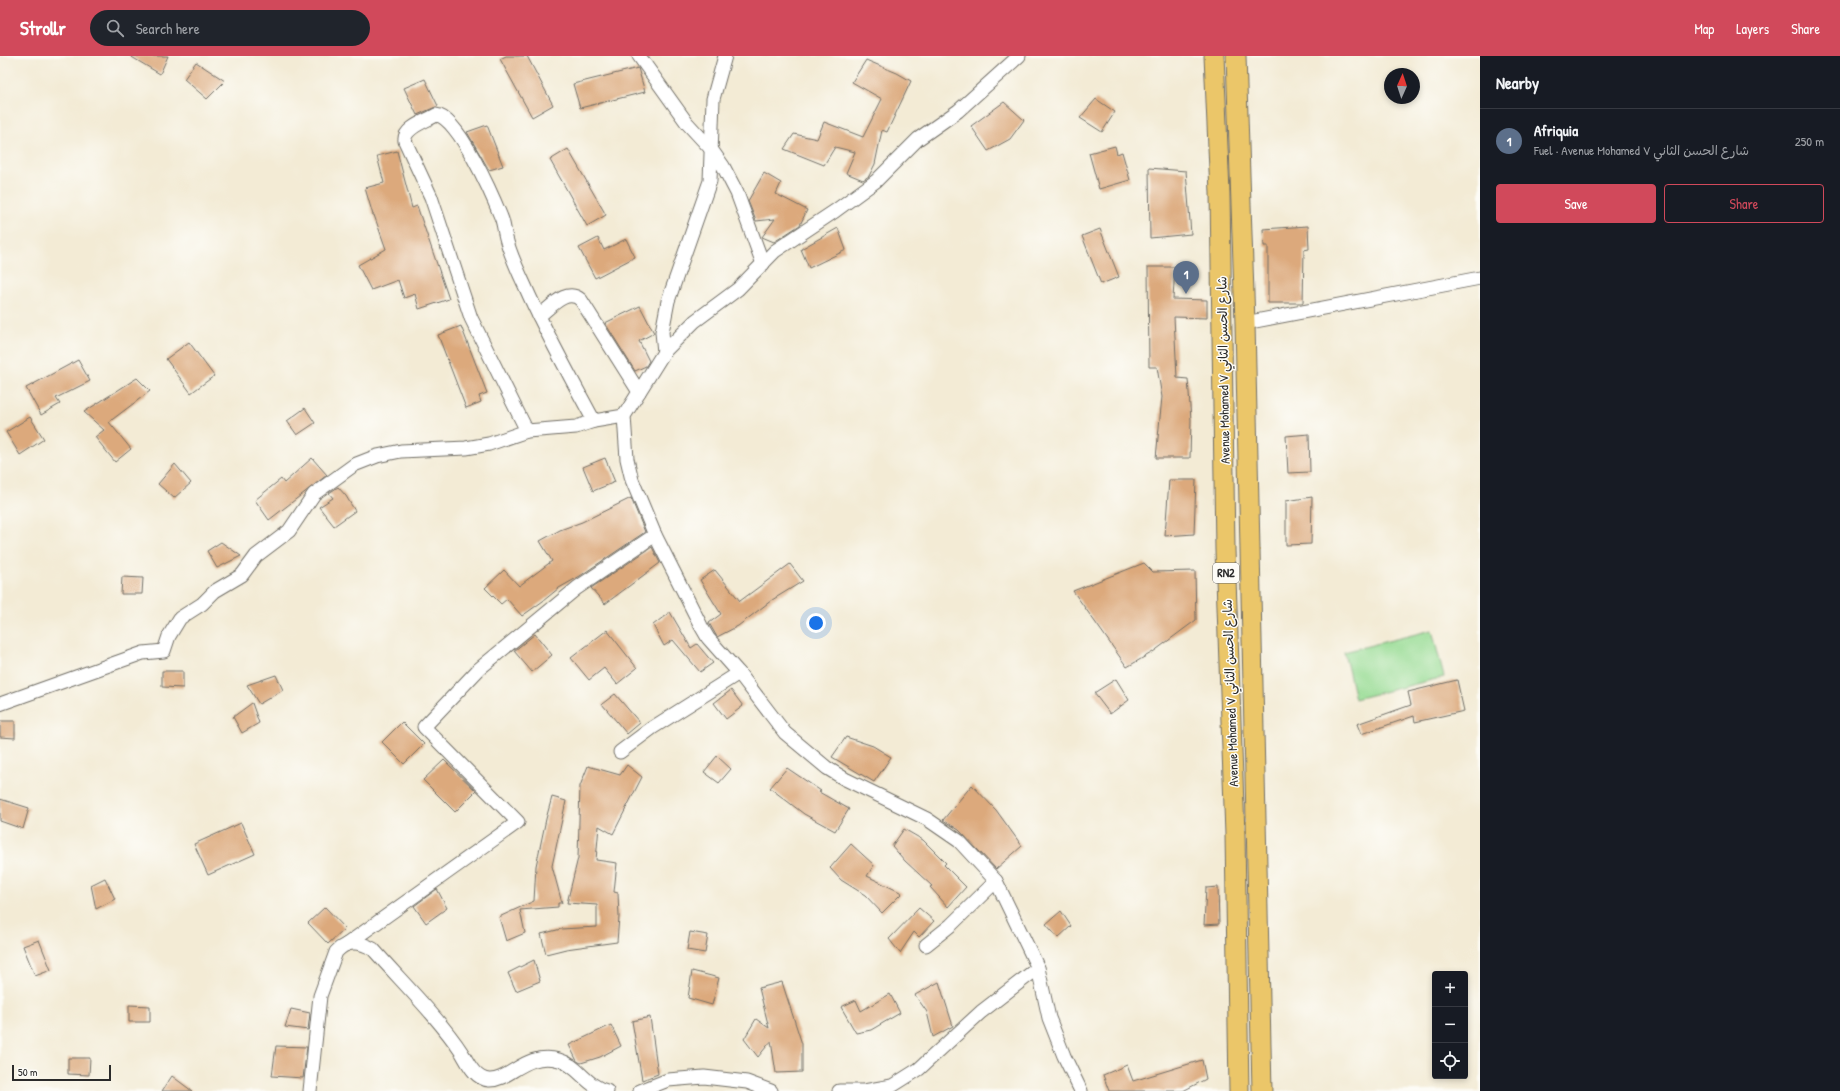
<!DOCTYPE html>
<meta charset="utf-8">
<style>
body{margin:0;font-family:"Patrick Hand","Playpen Sans Arabic",sans-serif;background:#20242c;color:#f1f3f6}
.controls{position:absolute;right:12px;bottom:12px;display:grid;overflow:hidden;border-radius:4px;box-shadow:0 2px 6px #0003}
.controls button{width:36px;height:36px;display:grid;place-items:center;padding:0;border:0;border-bottom:1px solid #363941;background:#171b24;color:#f1f3f6;font:20px sans-serif}
.compass{position:absolute;left:1384px;top:12px;width:36px;height:36px;border-radius:50%;background:#171b24;box-shadow:0 2px 6px #0003;rotate:3deg}
.scale{position:absolute;left:12px;bottom:10px;width:99px;box-sizing:border-box;padding-left:4px;border:2px solid #2b2b2b;border-top:0;font-size:11px;line-height:14px;white-space:nowrap;color:#2b2b2b;-webkit-text-stroke:3px #fdfcf7;paint-order:stroke}
.you{position:absolute;left:816px;top:567px;width:14px;height:14px;margin:-10px;border:3px solid #fff;border-radius:50%;background:#1a73e8;box-shadow:0 0 0 6px #1a73e833}
.badge{display:grid;place-items:center;width:26px;height:26px;border-radius:50%;background:#d1495b;color:#fff;font-size:13px;font-weight:700}
.pin{position:absolute;translate:-50% -33px;filter:drop-shadow(0 1px 2px #0008)}
.pin::after{content:'';position:absolute;top:21px;width:14px;height:12px;background:inherit;clip-path:polygon(0 0,100% 0,50% 100%)}
.list{margin:0;padding:0;list-style:none}
h2{display:flex;justify-content:space-between;align-items:center;height:52px;margin:0;padding:0 16px;font-size:17px}
h2 small{font-size:13px;font-weight:400;color:#9ea1a6}
.list li{display:grid;grid-template-columns:26px 1fr auto;gap:12px;align-items:center;box-sizing:border-box;height:64px;padding:0 16px;border-top:1px solid #363941}
.list b{display:block;font-size:15px;white-space:nowrap}
.list p{margin:0;font-size:13px;white-space:nowrap;color:#9ea1a6}
.list em{font-size:13px;font-style:normal;color:#9ea1a6}
.actions{display:flex;gap:8px;padding:12px 16px}
.actions a{flex:1;padding:9px 0;border:1px solid #d1495b;border-radius:4px;text-align:center;font-size:14px;color:#d1495b}
.actions .main{background:#d1495b;color:#fff}
.icon{flex:none;width:22px;height:22px;fill:none;stroke:currentColor;stroke-width:2;stroke-linecap:round;stroke-linejoin:round}
.map{position:relative;flex:none;width:1480px;height:1035px;overflow:hidden}
header{display:flex;align-items:center;gap:24px;box-sizing:border-box;height:56px;padding:0 20px;background:#d1495b;color:#fff}
header strong{font-size:19px}
nav{display:flex;gap:22px;margin-inline-start:auto;font-size:14px}
.search{width:280px;height:36px;background:#20242c;display:flex;align-items:center;gap:10px;box-sizing:border-box;padding:0 14px;border-radius:22px;color:#9ea1a6;font-size:15px}
main{display:flex}
aside{flex:1;background:#171b24}
.map>svg:first-child{display:block}
</style>
<header>
<strong>Strollr</strong>
<div class="search"><svg class="icon" aria-label="search" viewBox="0 0 24 24"><circle cx="10" cy="10" r="6"/><path d="M15 15l6 6"/></svg>Search here</div>
<nav><a>Map</a><a>Layers</a><a>Share</a></nav>
</header>
<main>
<div class="map">
<svg width="1480" height="1035" viewBox="0 0 1480 1035">
<rect width="100%" height="100%" fill="#fdfcf7"/>
<filter id="ink" filterUnits="userSpaceOnUse"><feTurbulence type="fractalNoise" baseFrequency=".025" numOctaves="2"/><feDisplacementMap in="SourceGraphic" scale="8" xChannelSelector="R" yChannelSelector="G"/><feConvolveMatrix kernelMatrix="1 2 1 2 8 2 1 2 1" color-interpolation-filters="sRGB"/></filter>
<filter id="wash" filterUnits="userSpaceOnUse"><feTurbulence type="fractalNoise" baseFrequency=".012" numOctaves="4" result="noise"/><feDisplacementMap in="SourceGraphic" scale="16" xChannelSelector="R" yChannelSelector="G"/><feGaussianBlur stdDeviation="0.9" result="paint"/><feColorMatrix in="noise" values="0 0 0 0 0 0 0 0 0 0 0 0 0 0 0 0 0 1.4 0 .05"/><feComposite in="paint" operator="in"/></filter>
<g filter="url(#wash)">
<rect width="100%" height="100%" fill="#f3ebd5"/>
<polygon fill="#96db93" stroke="#60835f" points="1432,574 1444,621 1355,643 1344,596"/>
<g id="blocks">
<g fill="#dca97c">
<polygon points="130,0 168,0 160,18"/>
<polygon points="506,0 527,0 553,49 532,61 500,3"/>
<polygon points="866,4 897,17 911,25 887,76 882,74 875,108 869,120 863,124 846,117 855,96 835,91 824,109 784,93 794,78 817,83 824,66 863,81 882,43 852,26"/>
<polygon points="196,6 225,25 207,43 184,23"/>
<polygon points="638,12 645,36 580,52 573,28"/>
<polygon points="425,23 438,50 417,59 404,32"/>
<polygon points="1096,43 1115,56 1102,76 1080,62"/>
<polygon points="1004,46 1024,64 1010,83 988,95 971,70"/>
<polygon points="487,69 503,110 489,114 467,76"/>
<polygon points="1115,90 1117,98 1122,96 1130,124 1099,133 1089,97"/>
<polygon points="568,93 606,159 587,170 550,104"/>
<polygon points="397,95 412,152 417,150 449,243 419,253 415,238 404,242 398,224 371,234 358,209 386,193 374,159 373,159 365,132 384,127 377,100"/>
<polygon points="1149,112 1186,115 1191,178 1150,182"/>
<polygon points="764,117 781,127 776,138 807,154 800,169 774,186 762,181 775,163 756,165 748,145"/>
<polygon points="1308,170 1309,193 1304,194 1303,247 1268,247 1268,190 1264,190 1263,173"/>
<polygon points="838,172 846,194 809,212 801,193"/>
<polygon points="1100,173 1119,221 1101,228 1082,180"/>
<polygon points="598,182 604,194 626,183 635,201 595,222 579,192"/>
<polygon points="1148,211 1175,211 1173,243 1207,244 1207,262 1174,261 1177,322 1188,323 1191,364 1190,402 1156,402 1162,341 1157,311 1149,311"/>
<polygon points="640,250 654,277 639,285 649,305 646,310 635,315 605,267"/>
<polygon points="461,270 487,337 479,340 481,346 466,352 438,279"/>
<polygon points="189,286 214,320 191,337 166,303"/>
<polygon points="78,304 90,325 56,342 60,348 41,359 26,332"/>
<polygon points="137,322 150,335 109,366 131,393 115,406 95,381 104,374 84,356"/>
<polygon points="305,352 315,367 297,379 287,365"/>
<polygon points="30,361 44,383 20,399 6,376"/>
<polygon points="1309,378 1310,416 1288,417 1286,380"/>
<polygon points="312,402 327,419 269,464 255,444 281,423 284,427"/>
<polygon points="605,402 615,426 593,435 583,411"/>
<polygon points="175,408 191,427 174,442 158,428"/>
<polygon points="1169,424 1196,424 1194,478 1165,480"/>
<polygon points="338,431 346,440 355,455 334,470 319,451 333,442 329,437"/>
<polygon points="1312,441 1311,488 1286,489 1286,445"/>
<polygon points="631,442 645,476 580,520 559,532 543,545 522,560 507,543 501,548 485,532 504,514 519,530 552,505 540,485 560,474 582,466"/>
<polygon points="221,486 241,500 217,512 207,495"/>
<polygon points="652,491 660,507 605,548 591,532"/>
<polygon points="1144,507 1153,516 1195,515 1196,564 1153,596 1127,611 1073,535"/>
<polygon points="790,508 803,525 772,544 738,570 717,581 709,567 721,558 700,524 715,514 740,545"/>
<polygon points="122,521 143,522 142,538 121,538"/>
<polygon points="670,556 691,592 697,588 713,607 700,616 673,584 664,590 653,569"/>
<polygon points="607,574 637,612 617,628 604,612 589,624 571,602"/>
<polygon points="535,578 552,599 532,616 514,595"/>
<polygon points="162,615 183,615 183,632 162,631"/>
<polygon points="276,619 283,634 259,648 247,629"/>
<polygon points="1116,623 1129,644 1110,658 1094,637"/>
<polygon points="1457,624 1464,655 1415,666 1414,660 1361,678 1357,668 1411,649 1408,636"/>
<polygon points="731,634 743,650 726,663 714,647"/>
<polygon points="615,638 640,667 627,678 602,648"/>
<polygon points="252,647 259,667 242,677 233,661"/>
<polygon points="0,665 15,665 15,682 0,681"/>
<polygon points="402,666 424,688 404,708 382,686"/>
<polygon points="846,681 873,690 891,701 874,726 832,701"/>
<polygon points="717,700 731,713 719,727 704,716"/>
<polygon points="444,704 476,735 455,756 423,724"/>
<polygon points="627,709 642,721 613,778 599,770 596,804 617,807 614,836 618,837 619,861 617,886 566,893 546,898 541,878 561,873 597,871 597,849 567,847 578,802 580,730 588,710 620,719"/>
<polygon points="787,712 821,735 819,736 849,753 835,775 804,758 770,732"/>
<polygon points="972,729 996,754 1022,790 996,813 959,774 943,764"/>
<polygon points="552,741 566,745 552,810 562,847 558,847 558,851 520,854 525,877 506,885 499,861 534,845 536,810 546,763"/>
<polygon points="0,743 29,752 23,773 0,765"/>
<polygon points="241,767 255,798 208,819 194,788"/>
<polygon points="904,773 923,784 946,807 944,809 966,831 948,851 930,831 932,830 905,805 892,790"/>
<polygon points="851,788 874,809 867,820 902,837 882,857 865,839 841,824 830,812"/>
<polygon points="105,822 115,843 96,853 91,829"/>
<polygon points="1218,831 1219,868 1204,869 1206,832"/>
<polygon points="437,833 447,852 426,867 414,850"/>
<polygon points="325,851 345,872 328,888 308,867"/>
<polygon points="919,852 934,865 919,881 914,876 900,897 889,883"/>
<polygon points="1061,855 1071,870 1058,882 1046,868"/>
<polygon points="690,876 708,879 705,897 687,894"/>
<polygon points="39,884 51,914 35,920 23,890"/>
<polygon points="534,904 540,925 516,935 508,917"/>
<polygon points="692,915 719,922 712,949 688,942"/>
<polygon points="782,926 802,988 802,1016 776,1017 771,985 758,1001 744,983 756,963 769,972 759,932"/>
<polygon points="939,926 953,970 933,981 927,956 915,939"/>
<polygon points="890,938 900,957 871,974 856,977 841,951 856,944 861,955"/>
<polygon points="129,949 150,950 150,966 129,966"/>
<polygon points="291,953 310,957 308,974 285,971"/>
<polygon points="650,961 658,1018 642,1024 632,965"/>
<polygon points="611,969 621,990 600,1001 581,1007 577,1005 569,989"/>
<polygon points="276,990 307,991 303,1022 272,1020"/>
<polygon points="68,1002 90,1002 89,1019 68,1018"/>
<polygon points="1202,1004 1206,1023 1183,1035 1109,1035 1103,1019 1127,1009 1133,1025"/>
<polygon points="172,1020 192,1035 162,1035"/>
</g>
</g>
</g>
<g filter="url(#ink)">
<use href="#blocks" fill-opacity="0" stroke="#716e66" stroke-width="1"/>
<g fill="none" stroke-linecap="round" stroke-linejoin="round">
<g stroke="#716e66" stroke-width="15">
<g id="minor">
<polyline points="639,0 687,67 711,93 723,110 737,137 763,208"/>
<polyline points="1019,0 958,55 918,83 876,125 835,155 775,195 738,233 695,265 664,296 624,360 627,403 632,424 655,479 701,570 708,582 739,617 785,677 827,712 845,723 927,763 959,785 996,825 1038,912 1049,962 1064,1000 1081,1035"/>
<path d="M 539,260 C 551,251 567,231 581,244 L 639,336"/>
<polyline points="1245,267 1480,222"/>
<polyline points="664,296 662,276 668,245 710,125 713,43 725,0"/>
<path d="M 527,375 L 471,262 L 431,141 L 405,85 C 403,72 426,65 436,59 C 458,60 493,141 501,161 C 504,168 504,175 506,182 C 510,198 518,215 525,230 C 545,276 570,320 594,365"/>
<polyline points="0,648 143,597 164,595 169,580 180,562 202,548 215,535 242,519 256,500 289,475 314,438 354,409 377,400 401,395 466,392 489,388 527,375 576,371 594,365 624,360"/>
<polyline points="620,696 652,672 739,617"/>
<polyline points="347,888 518,766 424,671 479,613 577,532 655,479"/>
<polyline points="926,889 951,869 996,825"/>
<path d="M 310,1035 L 320,940 L 336,896 C 347,884 359,885 373,893 C 401,925 439,962 462,997 C 468,1007 475,1023 489,1024 C 510,1025 525,995 559,1004 C 578,1009 587,1031 607,1035"/>
<polyline points="640,1035 668,1024 704,1021 747,1026 771,1035"/>
<polyline points="839,1035 864,1035 892,1030 919,1013 981,956 1038,912"/>
</g>
</g>
<g stroke="#716e66" stroke-width="21">
<g id="highway">
<polyline points="1214,0 1220,137 1225,494 1235,779 1239,1035"/>
<polyline points="1236,0 1245,267 1262,1035"/>
</g>
</g>
<use href="#minor" stroke="#fff" stroke-width="13"/>
<use href="#highway" stroke="#ebc669" stroke-width="19"/>
</g>
</g>
<g text-anchor="middle" stroke-width="3" stroke-linejoin="round" paint-order="stroke">
<rect fill="#fdfcf7" stroke="#6a6a68" stroke-width="1" x="1213" y="507" width="26" height="20" rx="3"/>
<g font-size="12" font-weight="bold" fill="#2b2b2b">
<text x="1226" y="521">RN2</text>
</g>
<g font-size="13" fill="#2b2b2b" stroke="#fdfcf7">
<text transform="translate(1223 314) rotate(-91)" y="5">Avenue Mohamed V شارع الحسن الثاني</text>
<text transform="translate(1230 637) rotate(-92)" y="5">Avenue Mohamed V شارع الحسن الثاني</text>
</g>
</g>
</svg>
<div class="controls">
<button>+</button>
<button>−</button>
<button><svg class="icon" aria-label="locate" viewBox="0 0 24 24"><circle cx="12" cy="12" r="6"/><path d="M12 2v4M12 18v4M2 12h4M18 12h4"/></svg></button>
</div>
<svg class="compass" viewBox="-18 -18 36 36"><path d="M0-13l5 13h-10z" fill="#e53935"/><path d="M0 13l5-13h-10z" fill="#9ea1a6"/></svg>
<div class="scale">50 m</div>
<div class="you"></div>
<div class="pin badge" style="left:1186px;top:238px;background:#5c6f8a">1</div>
</div>
<aside>
<h2>Nearby<small></small></h2>
<ul class="list">
<li><span class="badge" style="background:#5c6f8a">1</span><div><b>Afriquia</b><p>Fuel · Avenue Mohamed V شارع الحسن الثاني</p></div><em>250 m</em></li>
</ul>
<div class="actions"><a class="main">Save</a><a>Share</a></div>
</aside>
</main>
